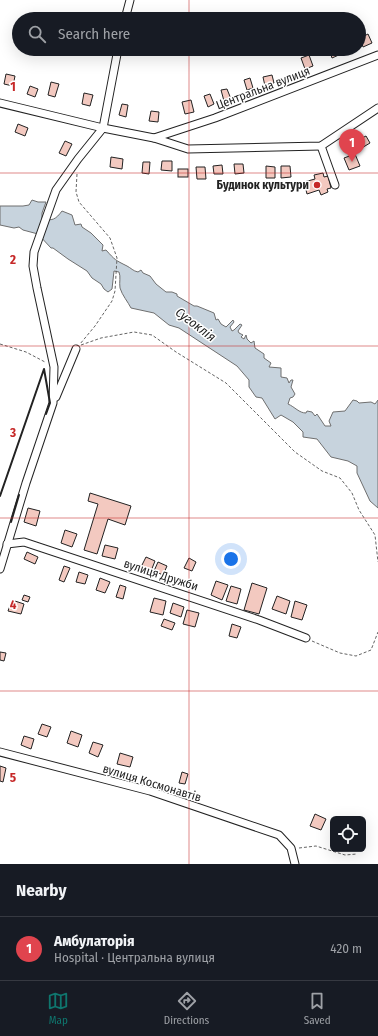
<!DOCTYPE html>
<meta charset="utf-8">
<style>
body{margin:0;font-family:"Fira Sans Condensed",sans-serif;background:#20242c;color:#f1f3f6}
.controls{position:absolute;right:12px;bottom:12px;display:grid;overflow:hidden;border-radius:6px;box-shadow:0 4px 16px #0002}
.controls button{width:36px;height:36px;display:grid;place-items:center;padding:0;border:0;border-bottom:1px solid #363941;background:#171b24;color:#f1f3f6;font:20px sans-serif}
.you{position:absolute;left:231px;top:559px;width:14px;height:14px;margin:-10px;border:3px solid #fff;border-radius:50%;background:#1a73e8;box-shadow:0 0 0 6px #1a73e833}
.badge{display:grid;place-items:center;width:26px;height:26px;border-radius:50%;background:#0f766e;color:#fff;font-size:13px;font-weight:700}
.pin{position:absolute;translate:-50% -33px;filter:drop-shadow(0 1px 2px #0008)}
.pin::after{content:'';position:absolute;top:21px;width:14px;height:12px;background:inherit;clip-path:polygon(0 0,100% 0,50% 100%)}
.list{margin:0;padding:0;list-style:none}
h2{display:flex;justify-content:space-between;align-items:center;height:52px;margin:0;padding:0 16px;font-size:17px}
h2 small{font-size:13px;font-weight:400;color:#9ea1a6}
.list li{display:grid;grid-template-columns:26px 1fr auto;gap:12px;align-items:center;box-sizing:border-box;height:64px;padding:0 16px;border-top:1px solid #363941}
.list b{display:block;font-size:15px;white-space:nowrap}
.list p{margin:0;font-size:13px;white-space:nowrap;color:#9ea1a6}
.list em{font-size:13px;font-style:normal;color:#9ea1a6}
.icon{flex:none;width:22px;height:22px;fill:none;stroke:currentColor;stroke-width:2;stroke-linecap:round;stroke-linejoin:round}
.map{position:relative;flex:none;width:378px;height:864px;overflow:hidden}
.search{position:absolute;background:#171b24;box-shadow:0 4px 16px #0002;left:12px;right:12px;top:12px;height:44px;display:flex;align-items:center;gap:10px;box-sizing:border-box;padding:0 14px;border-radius:22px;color:#9ea1a6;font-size:15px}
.sheet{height:116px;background:#171b24}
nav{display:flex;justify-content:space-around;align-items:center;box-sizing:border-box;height:56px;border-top:1px solid #363941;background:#171b24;font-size:11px;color:#9ea1a6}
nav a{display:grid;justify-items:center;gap:2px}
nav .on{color:#0f766e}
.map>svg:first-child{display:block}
</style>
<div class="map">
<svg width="378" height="864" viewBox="0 0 378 864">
<rect width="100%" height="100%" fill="#fff"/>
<path fill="#c7d3dd" stroke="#6f6f6f" d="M 32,200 L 38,202 L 46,202 L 42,213 L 42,218 C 52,222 56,219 62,211 L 72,215 L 75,225 L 81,224 L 82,227 L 91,233 L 103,245 L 102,251 L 106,250 C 115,260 115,260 127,266 C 131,268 133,271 138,272 L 141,270 L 143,273 L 150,276 L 156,284 L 166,292 L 172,292 L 177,294 L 177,296 L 194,306 L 197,306 L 214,313 L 216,320 L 218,319 L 221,324 L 226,327 L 233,320 L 234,322 L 230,327 L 232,331 L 234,330 L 240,324 L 242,325 L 238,331 L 239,333 L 243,335 L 241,337 L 244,339 L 246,335 L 247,339 L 251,343 L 254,341 L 255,348 L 264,354 L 264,358 L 271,363 L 269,367 L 281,368 L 281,377 L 287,378 L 289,383 L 291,380 L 293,380 L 291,387 L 295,394 L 293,397 L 290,398 L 288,404 C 295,407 299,413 306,413 L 307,411 L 312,412 L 315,416 L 317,414 L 325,426 L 331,426 L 329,421 L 333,412 L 345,411 L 353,400 L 357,401 L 359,403 L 371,402 L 375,404 L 378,400 L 378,508 L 370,501 L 357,473 L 357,466 L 348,461 L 331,457 L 317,439 L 303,437 L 303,432 L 293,422 L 281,415 L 275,419 L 262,398 L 256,397 L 249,387 L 249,380 L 237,366 L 179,328 L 169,325 L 154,313 L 131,308 C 128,302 122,295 120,288 C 119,282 121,277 119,272 L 114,271 L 112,289 L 108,292 L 104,289 L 101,284 L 92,278 L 87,271 L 68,259 L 53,248 L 51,248 L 38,234 L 23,230 L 19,227 L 14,228 L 0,225 L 0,206 L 23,206 L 29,205 Z"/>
<g fill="#f3c9c0" stroke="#222">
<polygon points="368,34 372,43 363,47 360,38"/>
<polygon points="329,49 339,49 341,54 332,58"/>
<polygon points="347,49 357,49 348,53"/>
<polygon points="309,55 313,66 305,69 301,58"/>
<polygon points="6,74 15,76 13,86 4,84"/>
<polygon points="272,75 274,83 265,86 263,77"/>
<polygon points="250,78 253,88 247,90 244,80"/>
<polygon points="51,82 59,84 55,97 48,95"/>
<polygon points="30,86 38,89 35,97 27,94"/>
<polygon points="227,89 231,99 224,101 221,90"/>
<polygon points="84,93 93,95 90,106 82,104"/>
<polygon points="210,94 214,104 208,107 204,96"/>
<polygon points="191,100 194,112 185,114 182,102"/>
<polygon points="122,104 128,105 126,117 119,115"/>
<polygon points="151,111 159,112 158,122 149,121"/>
<polygon points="18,124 28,128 25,136 15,132"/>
<polygon points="366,136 370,143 360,149 356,141"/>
<polygon points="65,141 72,144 66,156 59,153"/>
<polygon points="355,154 360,166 349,170 344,158"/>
<polygon points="111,157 123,159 122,169 110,167"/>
<polygon points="162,161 172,161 172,171 161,170"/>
<polygon points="143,162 150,162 149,174 142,173"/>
<polygon points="234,164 243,164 244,173 235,174"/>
<polygon points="222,165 223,174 214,174 213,166"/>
<polygon points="266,166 275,167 275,178 266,178"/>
<polygon points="281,166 290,166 291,177 281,178"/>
<polygon points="196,167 205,167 206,179 197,179"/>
<rect x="178" y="169" width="10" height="8"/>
<polygon points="323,173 324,177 328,176 331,188 327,189 328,192 321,195 319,190 307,194 304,182 315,179 314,175"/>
<polygon points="90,493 131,506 125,525 108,519 97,554 84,550 98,504 88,501"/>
<polygon points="28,508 40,511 36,526 24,522"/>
<polygon points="65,530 77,534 72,547 61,543"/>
<polygon points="105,545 118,548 115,559 102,556"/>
<polygon points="27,552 38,557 35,564 24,559"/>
<polygon points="146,557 155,561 151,571 141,567"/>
<polygon points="189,558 196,562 192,571 184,568"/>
<polygon points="158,562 167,566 163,575 154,571"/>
<polygon points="64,566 70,568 64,582 59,580"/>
<polygon points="79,572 88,575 85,584 76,582"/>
<polygon points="100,578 110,582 105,593 96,590"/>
<polygon points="216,581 228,585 222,600 211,595"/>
<polygon points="252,583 267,588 259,614 244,610"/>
<polygon points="120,585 126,587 123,599 116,597"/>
<polygon points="231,586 241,589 237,604 226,601"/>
<polygon points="24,595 30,597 28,602 22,600"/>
<polygon points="277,596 290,601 286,614 272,609"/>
<polygon points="154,598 166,601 163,615 150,612"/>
<polygon points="12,600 24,604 21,614 8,611"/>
<polygon points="295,601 307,605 302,620 291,617"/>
<polygon points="173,603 184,607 181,617 170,613"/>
<polygon points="187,610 199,613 195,627 183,624"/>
<polygon points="164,619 175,623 172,630 161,626"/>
<polygon points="232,624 241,627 237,638 229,636"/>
<polygon points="0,652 6,653 4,661 0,660"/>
<polygon points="42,724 51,727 47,737 38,734"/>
<polygon points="71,731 82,735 78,747 67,743"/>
<polygon points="24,736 34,739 31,749 21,745"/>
<polygon points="93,742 103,745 98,757 89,753"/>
<polygon points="120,753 133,757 130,767 117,764"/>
<polygon points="0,766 6,768 3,782 0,781"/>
<polygon points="182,772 188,774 185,784 179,783"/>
<polygon points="315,814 326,819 321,830 310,826"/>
</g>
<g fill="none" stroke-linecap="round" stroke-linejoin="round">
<g stroke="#222" stroke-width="9">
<g id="minor">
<polyline points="125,19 130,0"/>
<polyline points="0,103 103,128 154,138 215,118 378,55"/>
<polyline points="154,138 188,149 321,146 378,108"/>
<polyline points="321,146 335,185"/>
<polyline points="56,397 76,349"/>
<polyline points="7,544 24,542 259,620 306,638"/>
<polyline points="0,569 26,483 53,403 54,367 37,288 33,266 34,252 56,190 78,159 103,128 118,49"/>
<polyline points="0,752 150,791 279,835 291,848 295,864"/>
</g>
</g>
<g stroke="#646464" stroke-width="1" stroke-dasharray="3 2" stroke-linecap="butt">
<polyline points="77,174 76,192 79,202 110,238 117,258 115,291 112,301 95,326 80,344"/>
<polyline points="0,344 26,352 45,362"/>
<polyline points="81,345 101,338 134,332 152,335 176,352 226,383 295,452 322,471 340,478 352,493 359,510 375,535 378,562"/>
<polyline points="312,641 340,653 356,656 371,650 378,632"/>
<polyline points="299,848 316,846 345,855 357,854"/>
</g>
<use href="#minor" stroke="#fff" stroke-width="7"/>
<g stroke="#222" stroke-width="2">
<polyline points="0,496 44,369 50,403 46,414"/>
<polyline points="11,522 19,495"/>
</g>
</g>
<path fill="none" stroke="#c62828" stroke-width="1" stroke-opacity="0.55" d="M 189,0 L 189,19M 189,49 L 189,864M 0,173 L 378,173M 0,346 L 378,346M 0,518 L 378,518M 0,691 L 378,691"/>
<circle fill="#c62828" stroke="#fff" stroke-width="1.5" cx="317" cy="185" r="4"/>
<g text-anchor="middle" stroke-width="3" stroke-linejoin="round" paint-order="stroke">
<g font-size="12" fill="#222" stroke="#fff">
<text transform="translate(263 88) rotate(-21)" y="4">Центральна вулиця</text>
<text transform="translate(161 575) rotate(18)" y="4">вулиця Дружби</text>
<text transform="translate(152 783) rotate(17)" y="4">вулиця Космонавтів</text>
</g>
<g font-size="12" font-weight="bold" fill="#222" stroke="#fff" text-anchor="end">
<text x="309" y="189">Будинок культури</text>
</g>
<g font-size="13" font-style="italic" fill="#222" stroke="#fff">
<text transform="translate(196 324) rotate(37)" y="5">Сугоклія</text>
</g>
</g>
<g font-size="13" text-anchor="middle" font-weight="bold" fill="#c62828" stroke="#fff" stroke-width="3" stroke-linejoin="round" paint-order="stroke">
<text x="13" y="91">1</text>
<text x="13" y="264">2</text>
<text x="13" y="437">3</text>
<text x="13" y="609">4</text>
<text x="13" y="782">5</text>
</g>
</svg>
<div class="controls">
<button><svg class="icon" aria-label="locate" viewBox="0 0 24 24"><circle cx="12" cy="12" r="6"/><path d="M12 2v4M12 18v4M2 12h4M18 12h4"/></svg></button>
</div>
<div class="you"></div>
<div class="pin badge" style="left:352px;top:162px;background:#e0444e">1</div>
<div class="search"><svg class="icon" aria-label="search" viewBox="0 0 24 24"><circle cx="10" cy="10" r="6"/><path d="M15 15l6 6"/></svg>Search here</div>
</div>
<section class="sheet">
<h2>Nearby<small></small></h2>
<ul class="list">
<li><span class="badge" style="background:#e0444e">1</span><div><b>Амбулаторія</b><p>Hospital · Центральна вулиця</p></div><em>420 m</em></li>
</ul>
</section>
<nav>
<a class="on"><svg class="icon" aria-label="map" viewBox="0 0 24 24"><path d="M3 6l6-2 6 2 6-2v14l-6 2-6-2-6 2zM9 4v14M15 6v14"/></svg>Map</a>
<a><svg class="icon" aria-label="directions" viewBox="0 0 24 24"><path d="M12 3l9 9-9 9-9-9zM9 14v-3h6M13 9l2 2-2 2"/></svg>Directions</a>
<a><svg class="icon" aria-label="saved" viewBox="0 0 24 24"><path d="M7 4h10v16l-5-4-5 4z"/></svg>Saved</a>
</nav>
